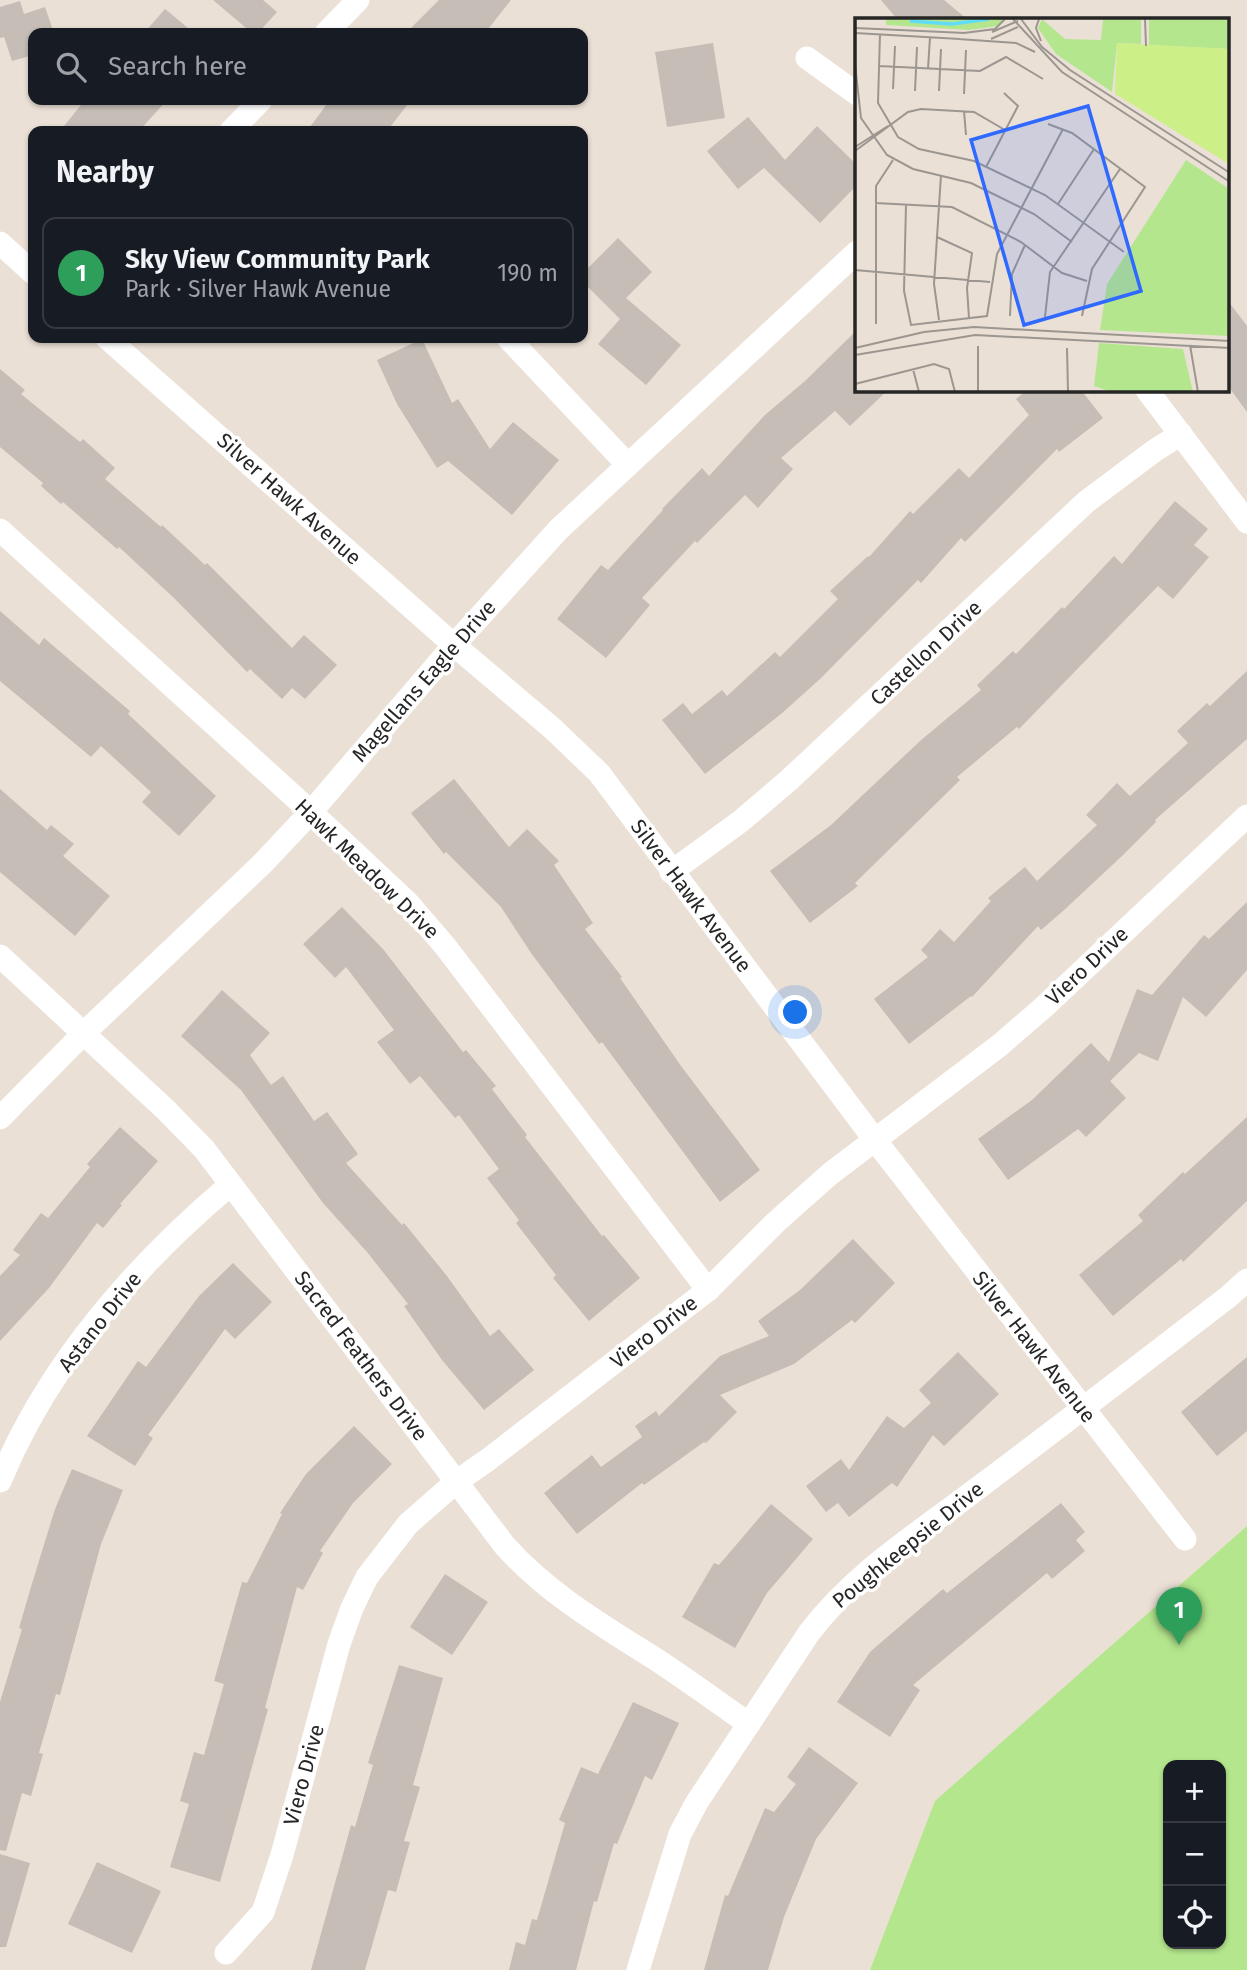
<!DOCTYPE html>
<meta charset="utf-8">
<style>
body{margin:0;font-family:"Fira Sans",sans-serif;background:#242831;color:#f1f3f6}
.controls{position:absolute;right:21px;bottom:21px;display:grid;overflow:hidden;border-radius:14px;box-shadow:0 2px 5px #0004}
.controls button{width:63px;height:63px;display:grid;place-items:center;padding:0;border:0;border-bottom:2px solid #363941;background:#171b24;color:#f1f3f6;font:35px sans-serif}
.you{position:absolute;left:796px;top:1013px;width:24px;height:24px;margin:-18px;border:5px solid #fff;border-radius:50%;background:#1a73e8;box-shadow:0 0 0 10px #1a73e833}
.badge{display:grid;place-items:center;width:46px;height:46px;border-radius:50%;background:#1a73e8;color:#fff;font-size:23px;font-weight:700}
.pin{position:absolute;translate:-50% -58px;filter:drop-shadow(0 2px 4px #0008)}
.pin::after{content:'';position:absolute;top:37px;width:24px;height:21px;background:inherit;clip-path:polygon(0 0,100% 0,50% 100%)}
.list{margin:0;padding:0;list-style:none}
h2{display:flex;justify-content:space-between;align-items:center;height:91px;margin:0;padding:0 28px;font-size:30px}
h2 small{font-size:23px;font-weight:400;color:#9ea1a6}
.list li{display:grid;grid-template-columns:46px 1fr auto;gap:21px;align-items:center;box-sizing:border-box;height:112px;margin:0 14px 14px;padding:0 14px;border:2px solid #363941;border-radius:14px}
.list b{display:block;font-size:26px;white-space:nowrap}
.list p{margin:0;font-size:23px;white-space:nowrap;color:#9ea1a6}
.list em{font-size:23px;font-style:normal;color:#9ea1a6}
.icon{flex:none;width:38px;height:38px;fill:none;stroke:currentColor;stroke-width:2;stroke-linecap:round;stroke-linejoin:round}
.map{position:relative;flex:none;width:1247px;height:1970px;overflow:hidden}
.search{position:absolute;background:#171b24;box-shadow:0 2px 5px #0004;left:28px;top:28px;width:560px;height:77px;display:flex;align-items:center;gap:18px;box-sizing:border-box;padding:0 24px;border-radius:14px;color:#9ea1a6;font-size:26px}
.panel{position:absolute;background:#171b24;box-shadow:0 2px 5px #0004;left:28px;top:126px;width:560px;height:217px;border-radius:14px}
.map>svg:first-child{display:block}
</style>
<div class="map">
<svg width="1247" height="1970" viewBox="0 0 1247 1970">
<rect width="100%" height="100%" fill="#ebe0d6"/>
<path fill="#b4e68d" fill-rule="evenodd" d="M 1247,1526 L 1247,1970 L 870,1970 L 935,1801 ZM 1168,1765 L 1221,1765 L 1221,1944 L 1168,1944 Z"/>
<g fill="#c5bdb6">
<polygon points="213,0 263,0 277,12 258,33 252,33"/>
<polygon points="439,0 511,0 485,33 406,33"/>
<polygon points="881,0 944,0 967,19 897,19"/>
<polygon points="20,1 24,14 45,7 54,33 33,33 33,55 12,61 4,37 0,38 0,7"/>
<polygon points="165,9 194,33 144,33"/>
<polygon points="713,43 725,118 667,127 655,52"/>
<polygon points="85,100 167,100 139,131 60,131"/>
<polygon points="330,100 411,100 387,131 307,131"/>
<polygon points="748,117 785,160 817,126 857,165 857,185 820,223 764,168 738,189 707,151"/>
<polygon points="618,238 652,272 626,298 681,345 646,385 598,344 620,319 583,282 583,273"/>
<polygon points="1228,301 1247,326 1247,412 1228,386"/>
<polygon points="857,330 857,390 888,390 850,426 835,411 781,458 793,469 758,508 745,495 697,543 695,541 642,598 650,605 606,658 557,619 601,565 608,570 663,510 662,509 702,468 709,476 765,415 805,381"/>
<polygon points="422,339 452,403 458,399 490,449 513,422 559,460 512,515 448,461 437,468 397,404 377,360"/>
<polygon points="0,369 25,390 21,394 80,442 83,439 115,468 105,479 161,527 162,525 205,565 207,563 292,648 304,635 337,665 305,699 292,688 282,699 250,669 247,672 174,598 119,547 117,549 63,502 61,504 41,486 43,483 0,447"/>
<polygon points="1027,390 1081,390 1103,418 1059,452 1057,449 965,542 961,538 921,583 918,580 820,679 781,714 705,774 662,720 683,703 692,714 722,690 727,696 775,652 780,657 838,599 830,591 868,556 869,557 910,511 913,514 959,468 969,478 1029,415 1016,399"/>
<polygon points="1175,501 1208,529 1194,545 1209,557 1173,599 1158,586 1019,729 1017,727 957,777 960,780 855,883 858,886 810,923 770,871 831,825 920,741 981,690 977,685 1013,651 1016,654 1062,607 1064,609 1114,556 1122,564"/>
<polygon points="0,611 39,645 44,638 130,711 128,714 216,796 179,836 142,802 151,792 101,746 91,757 0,681"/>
<polygon points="1247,671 1247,739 1155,820 1156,822 1123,855 1063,911 1041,930 1038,926 972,997 971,996 909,1044 874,999 928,957 921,950 940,929 954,942 991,901 988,898 1025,867 1037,881 1097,825 1086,815 1117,783 1130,796 1188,743 1177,731 1207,703 1210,706"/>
<polygon points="454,779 509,847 527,829 559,861 554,865 593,923 585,929 622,977 620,978 681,1066 760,1170 720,1202 602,1042 599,1044 531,953 501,907 446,852 444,854 411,813"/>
<polygon points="0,789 47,830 51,825 74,844 63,856 110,896 75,936 0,872"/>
<polygon points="1247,902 1247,970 1206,1017 1183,997 1158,1061 1139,1053 1110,1081 1126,1098 1086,1137 1078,1129 1008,1180 978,1139 1032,1100 1091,1043 1109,1062 1137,989 1152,995 1204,935 1209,939"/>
<polygon points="342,907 383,949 463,1052 466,1050 496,1086 492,1089 527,1135 525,1137 602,1236 604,1235 640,1278 589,1321 553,1278 556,1275 516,1223 519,1220 487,1178 499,1169 459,1115 455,1118 420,1076 410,1084 377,1042 394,1030 346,967 335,978 303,944"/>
<polygon points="222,990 270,1033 250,1055 271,1085 283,1076 314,1121 327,1112 358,1154 346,1163 402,1225 404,1223 447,1276 490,1336 499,1329 534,1370 484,1410 442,1360 404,1306 408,1304 367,1252 323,1203 241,1090 181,1036"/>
<polygon points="1247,1117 1247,1201 1183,1262 1181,1259 1113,1316 1079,1275 1143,1221 1138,1215 1183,1172 1185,1174"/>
<polygon points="120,1127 158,1161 120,1204 122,1205 103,1228 97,1223 49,1288 0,1341 0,1276 20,1255 13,1250 41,1213 48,1218 90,1167 87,1164"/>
<polygon points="853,1239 895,1283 855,1323 852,1320 794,1364 720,1395 737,1412 706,1443 704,1442 644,1485 642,1483 577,1534 544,1493 592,1455 601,1467 642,1437 635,1426 656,1411 659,1416 720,1356 769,1336 758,1321 800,1290"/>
<polygon points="233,1263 272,1302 235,1339 225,1329 148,1435 153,1438 135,1466 87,1436 138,1361 146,1367 199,1296"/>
<polygon points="958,1352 999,1394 944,1446 933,1435 897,1487 892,1483 849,1517 838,1503 826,1512 806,1486 841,1459 849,1470 887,1416 904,1428 931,1403 919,1390"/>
<polygon points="1247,1357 1247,1431 1217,1456 1181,1412"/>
<polygon points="354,1426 392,1464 353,1503 320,1551 323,1553 303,1590 297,1587 265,1708 268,1709 220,1882 170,1867 189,1804 180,1801 194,1752 204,1755 224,1684 214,1681 242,1582 247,1583 282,1514 280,1513 306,1474"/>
<polygon points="72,1469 123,1490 101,1544 60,1695 56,1694 39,1753 43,1754 31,1796 22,1793 6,1851 0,1850 0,1702 22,1629 19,1628 31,1587 55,1509"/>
<polygon points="1061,1503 1085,1532 1076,1540 1085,1551 1052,1579 1047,1573 913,1685 920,1690 890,1737 837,1702 870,1652 943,1589 947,1593"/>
<polygon points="771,1504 813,1539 767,1593 735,1648 682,1617 714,1563 719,1565"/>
<polygon points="445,1574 488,1602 452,1655 410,1627"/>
<polygon points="399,1665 443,1678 413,1785 420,1787 404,1841 410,1842 396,1892 388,1890 365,1970 311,1970 351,1825 355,1827 373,1765 368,1763"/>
<polygon points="633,1702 679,1723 652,1780 645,1776 617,1844 614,1843 597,1902 594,1901 576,1970 509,1970 516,1942 525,1945 532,1919 537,1920 565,1823 559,1820 581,1767 598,1774"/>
<polygon points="809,1747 858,1783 816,1839 784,1917 768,1970 704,1970 725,1895 728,1896 765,1808 774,1812 796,1784 787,1777"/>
<polygon points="0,1854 30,1863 6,1947 0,1947"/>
<polygon points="97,1862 161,1891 132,1953 68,1924"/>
</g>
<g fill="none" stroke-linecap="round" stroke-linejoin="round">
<g stroke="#fff" stroke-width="23">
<polyline points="326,33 358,0"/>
<polyline points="807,58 857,94"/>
<polyline points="231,131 261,100"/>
<polyline points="0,243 33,273"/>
<polyline points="107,338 454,645 552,728 599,773 875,1140 1185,1539"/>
<polyline points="508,338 627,464"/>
<polyline points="1147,390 1247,522"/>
<polyline points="0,530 311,812 408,903 445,946 708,1290"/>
<polyline points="671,872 741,821 789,780 1086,502 1154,451 1181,434"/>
<path d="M 0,956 L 166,1110 L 204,1149 L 505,1546 C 549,1595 605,1627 660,1662 C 690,1682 719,1703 749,1724"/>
<polyline points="0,1118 84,1033 262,864 311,812 454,645 558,530 857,252"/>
<path d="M 0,1481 C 48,1365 135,1265 230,1185"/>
<polyline points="226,1953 263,1912 282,1855 339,1644 352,1608 367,1577 408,1524 456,1482 489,1459 708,1290 776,1222 830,1174 1000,1045 1045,1006 1247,816"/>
<path d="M 638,1970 L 680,1834 L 697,1802 L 809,1633 C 854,1573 919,1533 978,1488 C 1062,1425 1145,1361 1228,1297 L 1247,1280"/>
</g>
</g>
<g text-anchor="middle" stroke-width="7" stroke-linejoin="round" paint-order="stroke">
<g font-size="21" fill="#262626" stroke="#fff">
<text transform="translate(289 499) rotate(42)" y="7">Silver Hawk Avenue</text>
<text transform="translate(926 653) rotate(-43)" y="7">Castellon Drive</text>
<text transform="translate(424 681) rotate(-49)" y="7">Magellans Eagle Drive</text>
<text transform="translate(367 869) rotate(44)" y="7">Hawk Meadow Drive</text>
<text transform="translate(691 896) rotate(53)" y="7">Silver Hawk Avenue</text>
<text transform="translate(1087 966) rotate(-43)" y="7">Viero Drive</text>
<text transform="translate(100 1322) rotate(-52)" y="7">Astano Drive</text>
<text transform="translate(654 1332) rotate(-38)" y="7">Viero Drive</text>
<text transform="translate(1034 1347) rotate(52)" y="7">Silver Hawk Avenue</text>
<text transform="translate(361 1356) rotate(53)" y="7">Sacred Feathers Drive</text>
<text transform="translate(908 1545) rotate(-39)" y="7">Poughkeepsie Drive</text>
<text transform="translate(304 1775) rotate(-75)" y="7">Viero Drive</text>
</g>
</g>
<g transform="translate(855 18)">
<rect width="374" height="374" fill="#ebe0d6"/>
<path d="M 31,1 L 148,1 L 143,8 L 114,12 L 31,7 ZM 187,1 L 210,21 L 246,22 L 248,1 L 286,1 L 286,26 L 262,25 L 257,74 L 201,36 L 183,10 ZM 294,1 L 374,1 L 374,31 L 294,27 ZM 331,142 L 374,171 L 374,318 L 245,312 L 252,266 ZM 244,325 L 328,331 L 338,374 L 256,374 L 239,368 Z" fill="#b4e68d"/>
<path d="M 262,25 L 374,31 L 374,146 L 260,76 Z" fill="#cdef88"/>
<path fill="none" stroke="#60dcf6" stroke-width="3.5" d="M 55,3 L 97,6 L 134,1"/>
<path fill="none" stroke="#9c9690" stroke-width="2" d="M 158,1 L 207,54 L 375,164M 166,1 L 187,29 L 215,52 L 375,155M 184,1 L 181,10 L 186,23M 290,1 L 291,28M 0,10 L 110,15M 137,14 L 163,3M 0,15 L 105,21M 109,15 L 140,11 L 150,1M 25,16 L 23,85 L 43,119 L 64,131 L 119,143 L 190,177 L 269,234M 103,21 L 161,25 L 180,34M 136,21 L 163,9M 0,46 L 6,100 L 32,137 L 58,151 L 116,165 L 179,196 L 217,224M 24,48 L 125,53 L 151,39 L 188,61M 73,51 L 75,19M 38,71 L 40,28M 60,73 L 62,29M 84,73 L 86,31M 109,76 L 111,32M 109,93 L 111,117M 193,106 L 217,115 L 290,169 L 237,251 L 227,298M 0,129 L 33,108M 0,133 L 53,94 L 66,91 L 119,94 L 150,112M 131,149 L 163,88 L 149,75M 20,185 L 97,189 L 166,224 L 207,255 L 232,263M 51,186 L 49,273 L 56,307 L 132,298 L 142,236 L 208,111M 203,186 L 239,131M 82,219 L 117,235 L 112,270 L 114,300M 0,252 L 135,264M 155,298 L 157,256 L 170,227M 190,299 L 195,254 L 265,151M 84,302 L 79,266 L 86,157M 21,306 L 21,168 L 38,142M 335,327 L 343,374M 123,328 L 123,374M 0,330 L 69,314 L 119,309 L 375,323M 212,330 L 213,374M 0,337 L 120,317 L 375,330M 58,351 L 64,374M 0,366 L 79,346 L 94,351 L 100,374"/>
<path fill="#2f69ff" fill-opacity="0.15" stroke="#2f69ff" stroke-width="3.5" d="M 233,88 L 286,273 L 169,307 L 116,122 Z"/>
<rect width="374" height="374" fill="none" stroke="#262626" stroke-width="3.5"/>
</g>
</svg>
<div class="controls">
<button>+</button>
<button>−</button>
<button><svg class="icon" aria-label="locate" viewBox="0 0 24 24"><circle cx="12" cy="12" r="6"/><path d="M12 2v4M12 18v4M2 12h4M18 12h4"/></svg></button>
</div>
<div class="you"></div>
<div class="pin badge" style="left:1179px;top:1645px;background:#2e9e5b">1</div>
<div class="search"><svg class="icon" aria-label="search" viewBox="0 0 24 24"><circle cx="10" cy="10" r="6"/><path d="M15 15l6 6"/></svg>Search here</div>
<section class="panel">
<h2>Nearby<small></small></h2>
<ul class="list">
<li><span class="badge" style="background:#2e9e5b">1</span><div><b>Sky View Community Park</b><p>Park · Silver Hawk Avenue</p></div><em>190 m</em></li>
</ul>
</section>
</div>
